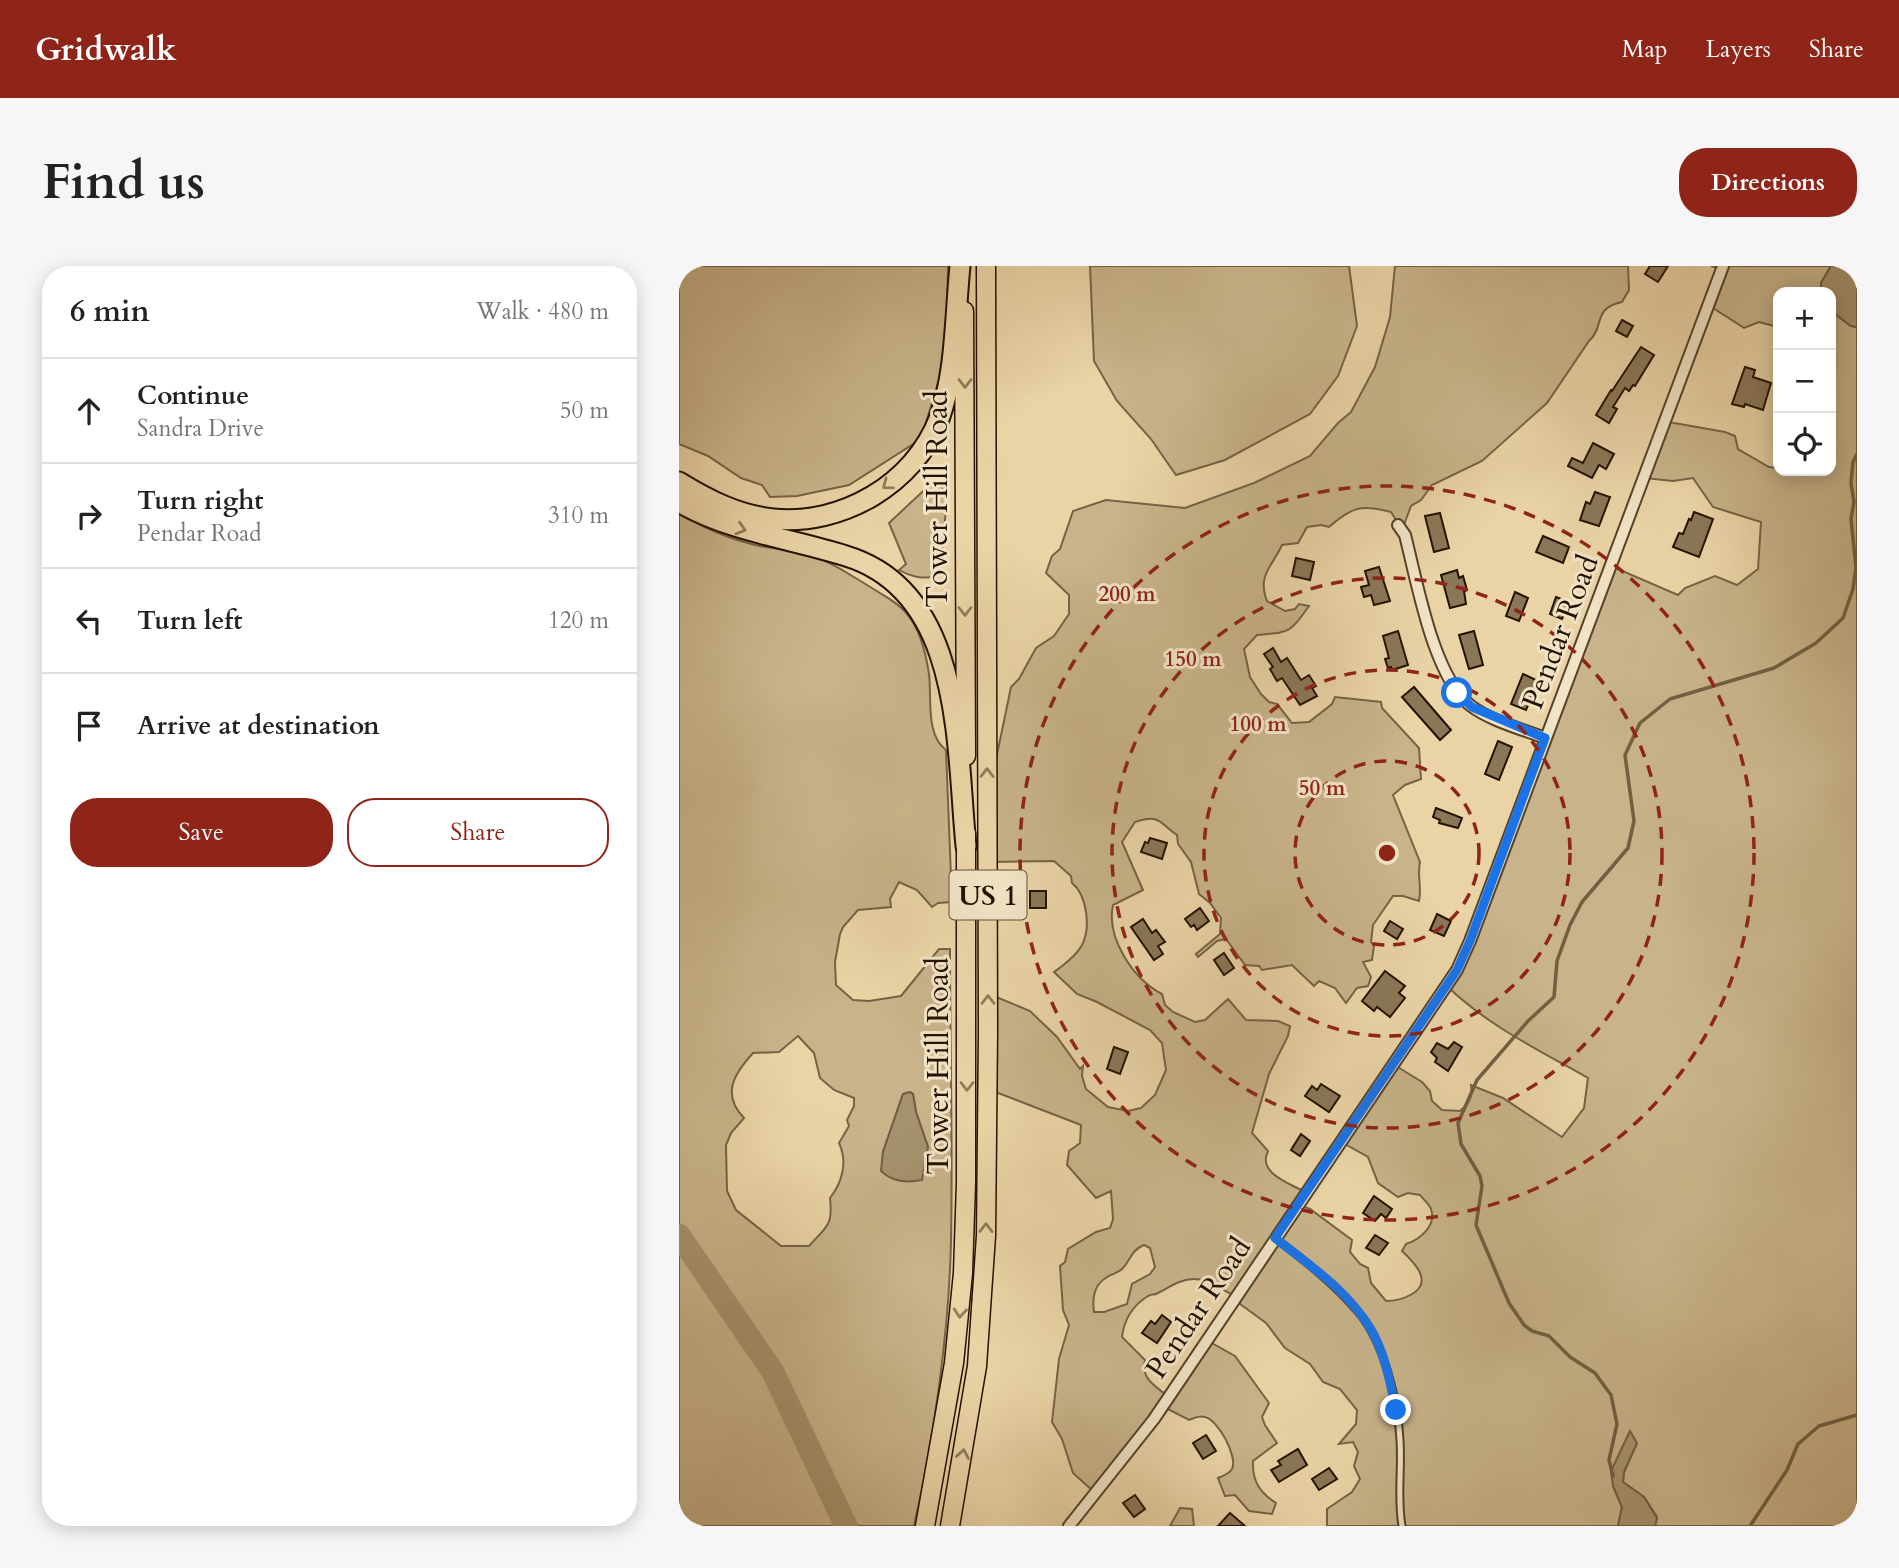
<!DOCTYPE html>
<meta charset="utf-8">
<style>
body{margin:0;font-family:Cardo,serif;background:#f6f6f6;color:#222}
.controls{position:absolute;right:21px;top:21px;display:grid;overflow:hidden;border-radius:14px;box-shadow:0 4px 18px #0003}
.controls button{width:63px;height:63px;display:grid;place-items:center;padding:0;border:0;border-bottom:2px solid #e0e0e0;background:#fff;color:#222;font:35px sans-serif}
.stop{position:absolute;width:21px;height:21px;margin:-16px;border:5px solid #1a73e8;border-radius:50%;background:#fff}
.stop.end{background:#1a73e8;border-color:#fff;box-shadow:0 2px 7px #0008}
.list{margin:0;padding:0;list-style:none}
h2{display:flex;justify-content:space-between;align-items:center;height:91px;margin:0;padding:0 28px;font-size:30px}
h2 small{font-size:23px;font-weight:400;color:#767676}
.list li{display:grid;grid-template-columns:46px 1fr auto;gap:21px;align-items:center;box-sizing:border-box;height:105px;padding:0 28px;border-top:2px solid #e0e0e0}
.list b{display:block;font-size:26px;white-space:nowrap}
.list p{margin:0;font-size:23px;white-space:nowrap;color:#767676}
.list em{font-size:23px;font-style:normal;color:#767676}
.actions{display:flex;gap:14px;padding:21px 28px}
.actions a{flex:1;padding:16px 0;border:2px solid #8f2418;border-radius:28px;text-align:center;font-size:24px;color:#8f2418}
.actions .main{background:#8f2418;color:#fff}
.icon{flex:none;width:38px;height:38px;fill:none;stroke:currentColor;stroke-width:2;stroke-linecap:round;stroke-linejoin:round}
.map{position:relative;flex:none;width:1178px;height:1260px;overflow:hidden;border-radius:28px}
header{display:flex;align-items:center;gap:42px;box-sizing:border-box;height:98px;padding:0 35px;background:#8f2418;color:#fff}
header strong{font-size:33px}
nav{display:flex;gap:38px;margin-inline-start:auto;font-size:24px}
.intro{display:flex;align-items:center;justify-content:space-between;box-sizing:border-box;height:168px;padding:0 42px}
h1{margin:0;font-size:49px}
.button{padding:18px 32px;border-radius:28px;background:#8f2418;color:#fff;font-size:24px;font-weight:700}
main{display:flex;gap:42px;padding:0 42px}
aside{flex:1;background:#fff;border-radius:28px;box-shadow:0 4px 18px #0003}
.map>svg:first-child{display:block}
</style>
<header>
<strong>Gridwalk</strong>
<nav><a>Map</a><a>Layers</a><a>Share</a></nav>
</header>
<div class="intro"><h1>Find us</h1><a class="button">Directions</a></div>
<main>
<aside>
<h2>6 min<small>Walk · 480 m</small></h2>
<ul class="list">
<li><svg class="icon" aria-label="ahead" viewBox="0 0 24 24"><path d="M12 20V5M6 11l6-6 6 6"/></svg><div><b>Continue</b><p>Sandra Drive</p></div><em>50 m</em></li>
<li><svg class="icon" aria-label="right" viewBox="0 0 24 24"><path d="M7 20v-9h11M14 6l5 5-5 5"/></svg><div><b>Turn right</b><p>Pendar Road</p></div><em>310 m</em></li>
<li><svg class="icon" aria-label="left" viewBox="0 0 24 24"><path d="M17 20v-9H6M10 6l-5 5 5 5"/></svg><div><b>Turn left</b></div><em>120 m</em></li>
<li><svg class="icon" aria-label="arrive" viewBox="0 0 24 24"><path d="M6 21V4h12l-3 4 3 4H6"/></svg><div><b>Arrive at destination</b></div></li>
</ul>
<div class="actions"><a class="main">Save</a><a>Share</a></div>
</aside>
<div class="map">
<svg width="1178" height="1260" viewBox="0 0 1178 1260">
<rect width="100%" height="100%" fill="#ead4a6"/>
<filter id="stains"><feTurbulence type="fractalNoise" baseFrequency=".00286" numOctaves="4"/><feColorMatrix values="0 0 0 0 .2 0 0 0 0 .09 0 0 0 0 .02 0 0 0 .5 -.17"/></filter>
<radialGradient id="worn" r=".72"><stop offset=".6" stop-color="#630" stop-opacity="0"/><stop offset="1" stop-color="#630" stop-opacity=".3"/></radialGradient>
<g fill="#c8b38a" stroke="#766246" stroke-width="2" fill-rule="evenodd">
<polygon points="0,0 269,0 267,90 242,173 170,219 118,230 91,231 83,219 62,212 29,190 0,178"/>
<polygon points="411,0 670,0 678,60 659,110 631,148 546,194 497,209 472,173 438,135 415,95"/>
<path d="M 716,0 L 949,0 L 950,24 L 943,36 C 913,42 926,61 910,75 L 868,137 L 803,195 L 753,219 L 742,234 L 732,240 L 723,264 L 712,246 C 682,238 673,241 650,261 L 642,259 L 628,261 L 619,277 L 603,279 C 593,301 578,309 588,335 L 606,345 L 616,343 L 620,338 L 630,340 C 610,368 611,366 578,369 L 565,383 L 571,411 L 582,428 L 590,436 L 598,438 L 613,457 L 630,456 L 653,438 L 656,431 L 702,436 L 703,442 L 740,482 L 742,513 L 726,519 L 714,529 L 741,596 C 738,610 743,621 740,635 L 724,630 L 714,630 L 694,659 L 692,676 L 695,680 L 693,694 L 684,696 L 692,711 L 689,720 L 678,722 L 667,737 L 656,722 L 640,715 L 635,720 L 613,699 L 583,704 L 580,700 L 566,699 L 547,673 L 538,675 L 519,691 L 517,688 L 541,668 L 542,652 L 531,637 L 520,628 L 512,596 L 499,578 L 498,569 C 479,556 482,548 456,556 L 443,576 L 464,624 L 434,639 C 427,672 454,713 483,728 L 486,739 L 494,746 L 516,756 L 526,754 L 549,733 L 567,754 L 599,755 L 611,760 L 609,770 L 590,808 L 573,867 L 589,885 C 578,907 610,917 626,926 L 621,939 L 631,943 L 673,974 L 671,986 L 681,998 L 689,1002 L 692,1017 L 707,1035 C 720,1035 750,1027 741,1007 C 738,999 729,991 723,985 L 727,978 C 740,974 758,960 752,943 C 750,938 744,933 741,929 L 729,927 L 719,931 L 699,917 L 689,891 L 664,877 L 717,800 L 743,816 L 751,825 L 753,835 L 763,844 L 781,845 C 790,837 794,832 792,819 L 824,832 L 883,871 L 905,842 L 909,812 C 860,784 809,760 768,720 L 932,300 L 999,329 L 1006,322 L 1036,310 L 1058,319 L 1079,303 L 1082,256 L 1034,241 L 1014,212 L 994,215 L 965,212 L 990,156 L 1046,166 L 1056,170 L 1059,183 L 1090,201 L 1099,202 L 1099,205 L 1152,205 L 1152,45 L 1172,60 L 1178,61 L 1178,1260 L 976,1260 L 978,1251 L 965,1231 L 944,1216 L 945,1206 L 958,1177 L 934,1220 L 943,1241 L 939,1260 L 648,1260 L 648,1243 L 673,1226 L 681,1213 L 675,1200 L 679,1186 L 674,1176 L 660,1178 L 677,1158 L 678,1144 L 661,1123 L 644,1116 L 631,1098 L 606,1082 L 587,1057 L 557,1035 L 556,1030 C 543,1024 531,1013 515,1013 C 501,1013 491,1021 479,1027 C 473,1030 475,1027 469,1030 C 453,1040 445,1054 443,1071 L 466,1094 C 462,1111 473,1118 486,1128 L 529,1075 L 556,1090 L 590,1137 L 583,1151 L 586,1159 L 598,1177 L 574,1195 C 573,1215 581,1227 597,1237 L 593,1248 L 570,1245 L 556,1229 L 546,1230 L 539,1212 C 544,1210 550,1208 553,1203 C 559,1190 539,1154 526,1151 C 520,1149 515,1152 510,1154 L 485,1141 L 414,1225 L 394,1207 L 383,1173 L 373,1156 L 380,1093 L 390,1059 L 384,1044 L 381,1000 L 386,996 L 389,983 L 417,966 L 431,962 L 434,953 L 432,925 L 417,932 L 388,899 L 390,885 L 401,877 L 402,859 L 314,825 L 315,730 L 351,745 L 378,771 L 401,803 L 404,800 L 403,810 L 407,823 L 429,841 L 449,845 L 462,842 L 476,829 L 487,804 L 483,777 L 471,764 L 418,736 L 398,728 L 375,706 C 385,699 397,690 403,679 C 412,662 408,629 393,617 L 392,610 L 375,595 L 312,596 L 314,508 L 332,421 L 340,413 L 357,382 L 375,370 L 390,348 L 390,329 L 367,307 L 373,290 L 381,283 L 394,245 L 427,234 L 506,242 L 575,217 L 631,190 L 659,157 L 672,146 L 696,101 L 711,51 ZM 465,979 L 471,982 L 476,1001 L 471,1008 L 453,1018 L 448,1038 L 425,1046 L 415,1046 C 413,1031 415,1019 428,1011 C 433,1008 439,1007 443,1003 C 452,994 452,984 465,979 Z"/>
<polygon points="1032,0 1152,0 1142,17 1142,26 1099,26 1099,61 1080,56 1065,62 1031,40 1041,3"/>
<path d="M 258,212 L 268,230 L 264,278 L 256,310 C 244,314 230,310 220,304 L 227,298 L 210,257 Z"/>
<path d="M 0,248 C 22,260 45,271 69,277 C 86,283 108,282 127,288 C 152,295 171,309 193,322 C 205,330 219,336 228,348 C 241,363 247,388 250,408 C 253,430 246,469 267,484 L 273,636 L 259,637 L 253,641 L 238,624 L 220,616 L 211,633 L 212,641 L 179,644 L 164,661 L 161,668 L 156,696 L 157,719 L 174,734 L 190,735 L 222,730 L 260,683 L 271,683 C 271,780 274,878 272,975 C 270,1067 255,1171 235,1260 L 0,1260 ZM 119,770 L 135,787 L 141,812 L 155,824 L 175,832 L 175,840 L 168,854 L 170,860 L 160,877 C 169,896 163,917 151,932 C 154,960 148,960 130,980 L 102,980 L 57,944 L 48,925 L 47,879 L 52,867 L 65,852 C 42,828 55,808 74,787 L 100,786 ZM 231,826 L 234,828 L 237,846 L 249,881 L 203,905 L 204,886 L 224,828 Z"/>
<polygon points="501,1242 513,1243 515,1260 491,1260"/>
</g>
<g fill="#a6926e" stroke="#725f42" stroke-width="2">
<polygon points="1152,0 1178,0 1178,61 1172,60 1152,45 1152,26 1142,26 1142,17"/>
<path d="M 231,826 L 234,828 L 237,846 L 249,881 L 243,914 C 228,917 213,916 202,905 L 204,886 L 224,828 Z"/>
<polygon points="951,1165 958,1177 945,1206 944,1216 965,1231 978,1252 976,1260 939,1260 943,1241 934,1220 932,1205"/>
</g>
<g fill="none" stroke-linecap="round" stroke-linejoin="round">
<g stroke="#725f42" stroke-width="3.5">
<polyline points="934,1210 930,1194 938,1158 932,1129 916,1107 891,1091 870,1070 853,1065 845,1059 830,1037 797,959 803,920 801,910 782,878 779,857 798,814 849,755 875,731 878,695 891,659 903,636 949,582 955,555 946,489 961,457 991,433 1095,402 1137,377 1164,352 1174,323 1177,301 1172,253 1175,236 1172,217 1174,196 1178,188"/>
<polyline points="1071,1260 1108,1204 1119,1178 1140,1160 1178,1149"/>
</g>
<polyline stroke="#a6926e" stroke-width="23" points="0,969 94,1106 167,1260"/>
</g>
<g fill="#8a7757" stroke="#231201" stroke-width="2">
<polygon points="971,0 989,0 979,16 966,8"/>
<polygon points="943,54 954,60 948,71 937,65"/>
<polygon points="962,81 975,89 956,120 954,119 950,125 946,122 934,141 938,143 930,157 917,149 932,124 933,125"/>
<polygon points="1066,101 1076,104 1074,111 1092,117 1084,144 1066,138 1065,141 1053,138"/>
<polygon points="914,177 935,188 927,203 920,199 913,212 889,200 893,192 904,197"/>
<polygon points="916,226 931,231 920,260 901,254 907,236 911,238"/>
<polygon points="1015,246 1034,253 1020,291 994,281 1000,267 1004,268 1010,253 1012,254"/>
<polygon points="761,247 770,282 755,286 746,250"/>
<polygon points="864,270 890,281 884,297 857,286"/>
<polygon points="617,292 635,296 631,314 613,310"/>
<polygon points="700,301 711,335 695,339 692,329 685,331 682,321 690,319 686,305"/>
<polygon points="778,304 780,312 784,310 788,324 785,325 787,338 771,342 762,309"/>
<polygon points="836,326 849,332 840,355 827,350"/>
<polygon points="877,331 890,336 883,353 871,348"/>
<polygon points="719,365 729,399 713,404 712,401 709,402 706,393 710,392 704,370"/>
<polygon points="795,365 804,399 790,403 780,369"/>
<polygon points="594,382 602,396 608,392 622,414 630,409 637,420 633,422 638,430 621,439 603,412 598,415 591,403 594,401 585,388"/>
<polygon points="844,408 859,415 847,444 832,438"/>
<polygon points="735,421 772,464 761,474 723,431"/>
<polygon points="819,475 833,481 820,514 806,508"/>
<polygon points="757,542 783,552 779,562 760,557 761,554 754,551"/>
<polygon points="471,572 488,577 483,593 462,586 466,576 469,577"/>
<rect x="351" y="625" width="16" height="17"/>
<polygon points="521,642 530,655 518,664 515,659 512,661 506,653"/>
<polygon points="758,648 772,655 765,670 751,664"/>
<polygon points="464,653 473,667 477,664 486,676 479,680 484,688 475,694 452,661"/>
<polygon points="711,655 724,663 718,673 705,665"/>
<polygon points="545,687 555,702 545,709 535,694"/>
<polygon points="706,705 726,720 720,727 726,732 711,751 698,741 695,745 683,735"/>
<polygon points="775,776 783,781 769,805 756,796 758,792 752,786 758,777 769,783"/>
<polygon points="435,781 449,786 441,808 428,803"/>
<polygon points="642,818 661,830 650,846 626,830 633,820 638,824"/>
<polygon points="622,868 631,875 621,890 612,884"/>
<polygon points="695,930 713,943 707,952 702,948 696,955 684,947"/>
<polygon points="696,969 709,977 700,989 687,982"/>
<polygon points="483,1049 492,1056 478,1077 463,1067 472,1055 476,1058"/>
<polygon points="527,1169 537,1185 524,1193 514,1177"/>
<polygon points="619,1183 628,1199 600,1216 592,1204 602,1199 599,1195"/>
<polygon points="650,1202 658,1213 640,1224 633,1213"/>
<polygon points="456,1229 466,1243 455,1251 444,1237"/>
<polygon points="551,1247 566,1260 539,1260"/>
</g>
<g fill="none" stroke-linecap="round" stroke-linejoin="round">
<g stroke="#55422a" stroke-width="9">
<path id="service" d="M 596,972 C 626,995 656,1018 680,1047 C 705,1077 719,1135 721,1174 C 723,1203 718,1231 723,1260"/>
</g>
<g stroke="#55422a" stroke-width="14">
<g id="minor">
<path d="M 719,259 L 726,269 C 738,315 754,411 792,440 C 812,455 843,463 866,472"/>
<polyline points="390,1260 475,1153 778,704 791,675 1044,0"/>
</g>
</g>
<g stroke="#231201" stroke-width="21">
<g id="trunk">
<polyline points="285,45 287,490"/>
<polyline points="246,1260 275,1097 284,1007 287,917 287,567"/>
<polyline points="271,1260 298,1100 307,970 309,766 307,0"/>
</g>
</g>
<g stroke="#231201" stroke-width="23">
<g id="motorway">
<path d="M 0,216 C 29,234 59,249 94,253 C 163,260 235,218 260,153 C 277,108 276,48 281,0"/>
<path d="M 0,236 C 52,266 110,272 167,290 C 285,326 277,480 287,580"/>
</g>
</g>
<use href="#service" stroke="#f1e3c5" stroke-width="5"/>
<use href="#minor" stroke="#f1e3c5" stroke-width="10"/>
<use href="#trunk" stroke="#ead4a6" stroke-width="18"/>
<use href="#motorway" stroke="#ead4a6" stroke-width="19"/>
</g>
<defs><path id="oneway-chevron" d="M-2-3.5L2.5 0L-2 3.5" fill="none" stroke-width="1.6" stroke-linecap="round" stroke-linejoin="round" transform="scale(1.75)"/></defs>
<g stroke="#907d5c">
<use href="#oneway-chevron" transform="translate(286 117) rotate(90)"/>
<use href="#oneway-chevron" transform="translate(208 219) rotate(143)"/>
<use href="#oneway-chevron" transform="translate(62 263) rotate(17)"/>
<use href="#oneway-chevron" transform="translate(286 345) rotate(90)"/>
<use href="#oneway-chevron" transform="translate(308 507) rotate(-90)"/>
<use href="#oneway-chevron" transform="translate(309 734) rotate(-90)"/>
<use href="#oneway-chevron" transform="translate(288 820) rotate(90)"/>
<use href="#oneway-chevron" transform="translate(307 962) rotate(-89)"/>
<use href="#oneway-chevron" transform="translate(281 1047) rotate(95)"/>
<use href="#oneway-chevron" transform="translate(284 1188) rotate(-80)"/>
</g>
<g fill="none" stroke-linecap="round" stroke-linejoin="round">
<path stroke="#1a73e8" stroke-width="9" d="M 717,1144 C 711,1117 706,1086 691,1062 C 668,1024 629,998 596,972 L 778,704 L 791,675 L 866,472 L 793,441 L 778,427"/>
</g>
<g fill="none" stroke="#8f2418" stroke-width="3.5" stroke-dasharray="12 9">
<circle cx="708" cy="587" r="92"/>
<circle cx="708" cy="587" r="183"/>
<circle cx="708" cy="587" r="275"/>
<circle cx="708" cy="587" r="367"/>
</g>
<g text-anchor="middle" stroke-width="6" stroke-linejoin="round" paint-order="stroke">
<rect fill="#f1e3c5" stroke="#61513c" stroke-width="2" x="270.5" y="604.5" width="77" height="49" rx="5"/>
<g font-size="28" font-weight="bold" fill="#231201">
<text x="309" y="639">US 1</text>
</g>
<g font-size="30" fill="#231201" stroke="#f1e3c5">
<text transform="translate(258 233) rotate(-90)" y="10">Tower Hill Road</text>
<text transform="translate(881 366) rotate(-69)" y="10">Pendar Road</text>
<text transform="translate(259 800) rotate(-90)" y="10">Tower Hill Road</text>
<text transform="translate(519 1042) rotate(-56)" y="10">Pendar Road</text>
</g>
</g>
<circle cx="708" cy="587" r="10" fill="#8f2418" stroke="#f1e3c5" stroke-width="3.5"/>
<g font-size="21" text-anchor="middle" font-weight="bold" fill="#8f2418" stroke="#f1e3c5" stroke-width="6" stroke-linejoin="round" paint-order="stroke">
<text x="448" y="335">200 m</text>
<text x="514" y="400">150 m</text>
<text x="579" y="465">100 m</text>
<text x="643" y="529">50 m</text>
</g>
<rect width="100%" height="100%" filter="url(#stains)"/>
<rect width="100%" height="100%" fill="url(#worn)"/>
</svg>
<div class="controls">
<button>+</button>
<button>−</button>
<button><svg class="icon" aria-label="locate" viewBox="0 0 24 24"><circle cx="12" cy="12" r="6"/><path d="M12 2v4M12 18v4M2 12h4M18 12h4"/></svg></button>
</div>
<div class="stop" style="left:778px;top:427px"></div>
<div class="stop end" style="left:717px;top:1144px"></div>
</div>
</main>
